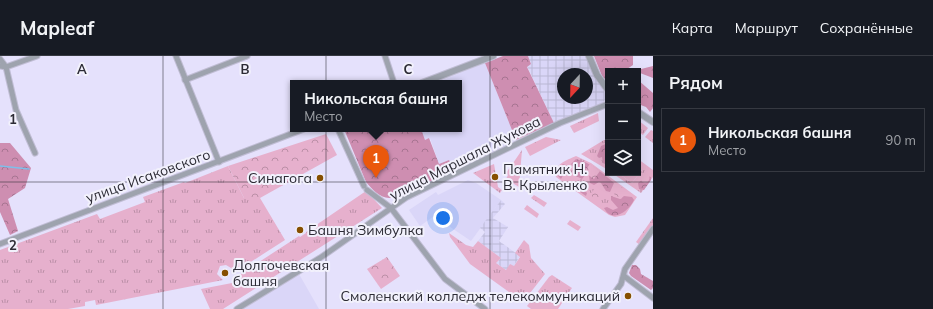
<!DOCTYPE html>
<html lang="ru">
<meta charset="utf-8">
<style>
body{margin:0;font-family:Mulish,sans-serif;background:#242831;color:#f1f3f6}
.controls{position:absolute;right:12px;top:12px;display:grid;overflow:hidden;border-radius:0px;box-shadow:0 4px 16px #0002}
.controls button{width:36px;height:36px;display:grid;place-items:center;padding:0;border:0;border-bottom:1px solid #363941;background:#171b24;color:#f1f3f6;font:20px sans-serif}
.compass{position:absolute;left:557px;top:12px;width:36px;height:36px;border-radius:50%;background:#171b24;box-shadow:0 4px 16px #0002;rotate:202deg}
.you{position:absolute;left:443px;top:162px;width:14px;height:14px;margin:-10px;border:3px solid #fff;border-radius:50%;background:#1a73e8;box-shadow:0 0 0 6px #1a73e833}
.badge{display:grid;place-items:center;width:26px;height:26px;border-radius:50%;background:#ea580c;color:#fff;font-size:13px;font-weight:700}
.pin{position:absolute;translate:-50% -33px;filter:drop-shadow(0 1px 2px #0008)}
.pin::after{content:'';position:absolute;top:21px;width:14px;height:12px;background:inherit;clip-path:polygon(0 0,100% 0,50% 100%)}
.popup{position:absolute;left:290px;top:24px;width:172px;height:52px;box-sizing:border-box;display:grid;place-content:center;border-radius:0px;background:#171b24;filter:drop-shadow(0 1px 3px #0005);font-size:13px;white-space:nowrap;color:#9ea1a6}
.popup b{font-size:15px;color:#f1f3f6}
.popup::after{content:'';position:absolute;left:50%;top:100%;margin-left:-8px;border:8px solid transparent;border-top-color:#171b24}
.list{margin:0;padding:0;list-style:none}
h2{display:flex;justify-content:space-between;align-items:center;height:52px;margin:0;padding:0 16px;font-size:17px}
h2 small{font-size:13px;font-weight:400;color:#9ea1a6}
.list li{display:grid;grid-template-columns:26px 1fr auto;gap:12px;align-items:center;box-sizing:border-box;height:64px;margin:0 8px 8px;padding:0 8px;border:1px solid #363941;border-radius:0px}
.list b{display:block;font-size:15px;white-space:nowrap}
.list p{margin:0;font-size:13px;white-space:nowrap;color:#9ea1a6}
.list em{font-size:13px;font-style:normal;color:#9ea1a6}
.icon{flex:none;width:22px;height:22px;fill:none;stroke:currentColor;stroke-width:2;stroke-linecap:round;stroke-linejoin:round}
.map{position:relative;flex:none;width:653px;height:253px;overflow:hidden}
header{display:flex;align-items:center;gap:24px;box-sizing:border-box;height:56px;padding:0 20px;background:#171b24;border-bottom:1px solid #363941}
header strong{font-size:19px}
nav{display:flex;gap:22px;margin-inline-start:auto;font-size:14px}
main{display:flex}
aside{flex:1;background:#171b24}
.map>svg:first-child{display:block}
</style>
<header>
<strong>Mapleaf</strong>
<nav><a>Карта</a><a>Маршрут</a><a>Сохранённые</a></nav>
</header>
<main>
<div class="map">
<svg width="653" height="253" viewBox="0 0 653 253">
<defs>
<pattern id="industrial-grid" width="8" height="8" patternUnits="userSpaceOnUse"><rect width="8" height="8" fill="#dad6f8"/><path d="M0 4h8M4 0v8" fill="none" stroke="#bbb8d5"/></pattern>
<pattern id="grass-tufts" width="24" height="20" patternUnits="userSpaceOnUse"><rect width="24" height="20" fill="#e6b0cd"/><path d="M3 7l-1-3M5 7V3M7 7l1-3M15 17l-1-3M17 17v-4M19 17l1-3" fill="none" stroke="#bb8fa7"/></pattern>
<pattern id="forest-crowns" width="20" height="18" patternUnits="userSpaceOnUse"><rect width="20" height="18" fill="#ce8eb1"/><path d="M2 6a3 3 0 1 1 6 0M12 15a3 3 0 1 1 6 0" fill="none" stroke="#a77491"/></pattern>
<pattern id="park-crowns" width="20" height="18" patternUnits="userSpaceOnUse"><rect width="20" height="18" fill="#e6b0cd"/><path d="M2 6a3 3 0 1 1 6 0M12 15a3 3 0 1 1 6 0" fill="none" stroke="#bb8fa7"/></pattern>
</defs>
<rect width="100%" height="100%" fill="#e5e1fc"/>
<g fill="#dad6f8">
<polygon points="485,7 516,84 454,113 449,104 439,108 430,82 425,84 421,73 459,73 459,27 435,27"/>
<polygon points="468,124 476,127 501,144 471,185 434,160 420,170 409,154 436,136 438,139"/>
<polygon points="299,218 319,253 243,253"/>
</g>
<g fill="url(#industrial-grid)" fill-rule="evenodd">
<path d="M 528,0 L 586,0 L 595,21 L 605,37 L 606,43 L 602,47 L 554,67 L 527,10 L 531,8 ZM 563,18 L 587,18 L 587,42 L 563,42 Z"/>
<polygon points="501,144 505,148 493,162 508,171 499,185 520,200 514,210 506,214 496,207 501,202 478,185 485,176 480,172"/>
</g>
<g fill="url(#grass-tufts)">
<polygon points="598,57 599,65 574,77 570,70"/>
<polygon points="638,64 648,72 643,79 638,76"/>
<polygon points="651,74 653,75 653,87 645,81"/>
<polygon points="546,81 561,84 530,100 525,91"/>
<polygon points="604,84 608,84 605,107 608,110 608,114 581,98"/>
<polygon points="522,94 519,131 506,123 508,119 506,117"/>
<path d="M 576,100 L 591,107 L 637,141 L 625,159 L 615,161 L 609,159 L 556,121 C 552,109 567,104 576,100 Z"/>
<polygon points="638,103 653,114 653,121 641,137 612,117 618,117 632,127 642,114 638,111"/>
<polygon points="494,108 498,131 502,134 500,137 473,117"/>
<polygon points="228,110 244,142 260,142 285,184 232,218 231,212 226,209 220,210 217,218 223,224 96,249 95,244 85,246 85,250 68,253 0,253 0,194 97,158 100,163 145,146 143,141 184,126 185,127"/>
<polygon points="366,135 382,152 223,253 210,253 201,233 232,227 239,219 299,180 300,181 306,177 306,176"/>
<polygon points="534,139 547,147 544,151 531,142"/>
<polygon points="527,149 539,158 537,162 524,153"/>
<polygon points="653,162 653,171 640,189 636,186"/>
<polygon points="570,164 581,171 578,175 567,168"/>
<polygon points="449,177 466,189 473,191 478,185 501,202 496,207 506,214 510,208 514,210 520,201 515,197 524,184 529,189 531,202 545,218 523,246 470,208 450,181"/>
<polygon points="552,219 572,232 558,253 531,253 527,250 549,221"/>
</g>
<g fill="url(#forest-crowns)">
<polygon points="503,0 528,0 531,8 527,11 554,67 516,84 485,7"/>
<polygon points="594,0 633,0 633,9 624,15 609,14 608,27 602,20"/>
<polygon points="653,10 653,22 640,17 641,13"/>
<polygon points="638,24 653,37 653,52 650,56 646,51 638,48"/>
<path d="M 344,73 L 421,73 L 425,84 L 429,82 L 439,108 L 449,104 L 454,113 C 442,119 399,143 389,142 C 380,142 372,133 366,126 Z"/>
<polygon points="0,87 10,87 31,112 25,132 8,143 18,175 10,179 0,156"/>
<polygon points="608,87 608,109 607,109 603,107 602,101 599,102 597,100 601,90"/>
<path d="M 576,103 C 590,106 604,118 614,127 L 610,136 L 606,135 L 601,127 L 599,126 L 594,129 L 590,127 L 589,119 L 586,118 L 582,123 L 576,120 L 575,113 L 571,108 Z"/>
<polygon points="563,108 568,110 561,123 557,119 557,114"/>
<polygon points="647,120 651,121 651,124 644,134 639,133 638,127"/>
<polygon points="574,128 582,132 587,137 586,140 570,129"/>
<path d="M 611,140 L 620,143 L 624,140 L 632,141 L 634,144 C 629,155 612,168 604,152 L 607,151 L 613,154 L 618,152 L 611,144 Z"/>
<polygon points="632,209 636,209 640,213 641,218 653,225 653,232 651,234 631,220 629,217"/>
</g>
<g fill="url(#park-crowns)">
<polygon points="326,78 337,99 260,142 244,142 228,110"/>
<polygon points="590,108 600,115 594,123 584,116"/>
<circle cx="645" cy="122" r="4.5"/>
<polygon points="617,128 627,135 621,143 611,136"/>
<circle cx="596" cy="138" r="4.5"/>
<polygon points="387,201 400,220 381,233 367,213"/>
</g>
<polygon fill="#e6b0cd" points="638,111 642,114 632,127 618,117 638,117"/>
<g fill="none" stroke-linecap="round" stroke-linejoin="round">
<polyline stroke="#7ebfea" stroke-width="1.5" points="0,110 29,113"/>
<g stroke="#c0bdd4" stroke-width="7">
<g id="minor">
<polyline points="176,0 219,106"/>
<polyline points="385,0 394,27"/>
<polyline points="0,3 6,11 16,54 35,97"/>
<polyline points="0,10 6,11 37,0"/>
<polyline points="185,24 247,0"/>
<polyline points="338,73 364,130"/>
<polyline points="367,134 391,152 445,223 485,253"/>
<polyline points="0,188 304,73"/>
<polyline points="624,220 653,242"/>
<polyline points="237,253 320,202 407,141 560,67 608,48"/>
<polyline points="603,253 621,228 625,213 653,173"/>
</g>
</g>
<g stroke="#c0bdd4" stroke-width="8">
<g id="tertiary">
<polyline points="589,0 597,19 608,34"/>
<polyline points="422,27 493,0"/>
<polyline points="638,56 653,66"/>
</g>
</g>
<use href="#minor" stroke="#9ea3ae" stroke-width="5"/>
<use href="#tertiary" stroke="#9ea3ae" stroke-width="6"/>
</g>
<path fill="none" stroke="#2c2b35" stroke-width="1" stroke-opacity="0.55" d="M 163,0 L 163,253M 326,0 L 326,253M 490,0 L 490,253M 0,126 L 653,126"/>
<g fill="#864f00" stroke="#f2f1fc" stroke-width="1.5">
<circle cx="495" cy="121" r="4"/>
<circle cx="320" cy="122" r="4"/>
<circle cx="300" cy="174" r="4"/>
<circle cx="225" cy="217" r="4"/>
<circle cx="628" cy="240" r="4"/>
</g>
<g text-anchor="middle" stroke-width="4" stroke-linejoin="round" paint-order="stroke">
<g font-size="14" fill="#2c2b35" stroke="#f2f1fc">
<text transform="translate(465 102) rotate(-27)" y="5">улица Маршала Жукова</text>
<text transform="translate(148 120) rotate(-20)" y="5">улица Исаковского</text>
</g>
<g font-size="14" fill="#2c2b35" stroke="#f2f1fc" text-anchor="start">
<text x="503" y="118">Памятник Н.<tspan x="503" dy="16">В. Крыленко</tspan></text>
<text x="312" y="127" text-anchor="end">Синагога</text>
<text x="308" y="179">Башня Зимбулка</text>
<text x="233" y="214">Долгочевская<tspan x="233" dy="16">башня</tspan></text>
<text x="620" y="245" text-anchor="end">Смоленский колледж телекоммуникаций</text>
</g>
</g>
<g font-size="13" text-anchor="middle" font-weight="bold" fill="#2c2b35" stroke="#f2f1fc" stroke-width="4" stroke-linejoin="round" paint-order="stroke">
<text x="82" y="18">A</text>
<text x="245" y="18">B</text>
<text x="408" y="18">C</text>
<text x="13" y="68">1</text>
<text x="13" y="194">2</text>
</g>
</svg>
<div class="controls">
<button>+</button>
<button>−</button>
<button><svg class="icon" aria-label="layers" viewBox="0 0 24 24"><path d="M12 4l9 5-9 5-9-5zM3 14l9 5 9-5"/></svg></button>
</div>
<svg class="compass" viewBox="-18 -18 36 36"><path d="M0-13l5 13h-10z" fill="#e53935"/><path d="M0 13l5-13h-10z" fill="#9ea1a6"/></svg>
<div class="you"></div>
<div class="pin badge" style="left:376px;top:122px">1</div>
<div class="popup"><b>Никольская башня</b>Место</div>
</div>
<aside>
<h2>Рядом<small></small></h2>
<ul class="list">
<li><span class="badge">1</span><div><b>Никольская башня</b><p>Место</p></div><em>90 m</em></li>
</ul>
</aside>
</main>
